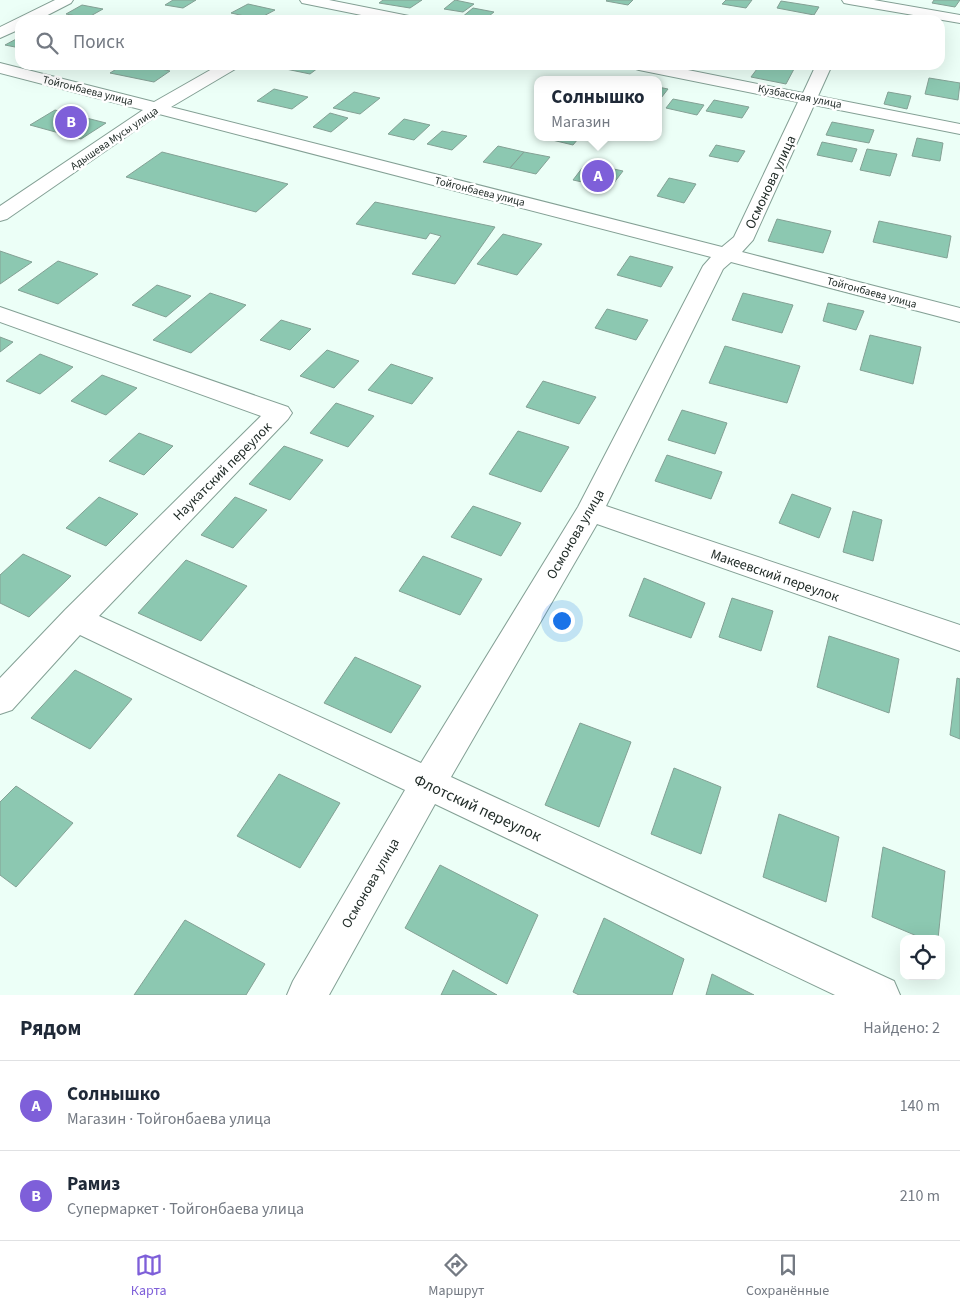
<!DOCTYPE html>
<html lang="ru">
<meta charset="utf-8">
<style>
body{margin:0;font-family:"Source Sans 3",sans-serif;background:#f6f6f7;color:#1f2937}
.controls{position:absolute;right:15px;bottom:15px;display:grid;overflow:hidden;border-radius:10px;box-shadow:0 5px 20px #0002}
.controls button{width:45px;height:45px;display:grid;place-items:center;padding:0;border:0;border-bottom:1px solid #e0e1e3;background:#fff;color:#1f2937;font:25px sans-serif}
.you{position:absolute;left:561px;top:620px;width:18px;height:18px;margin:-12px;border:4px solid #fff;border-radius:50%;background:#1a73e8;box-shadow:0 0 0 8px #1a73e833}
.badge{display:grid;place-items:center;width:32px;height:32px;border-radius:50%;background:#7e5fd9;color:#fff;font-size:16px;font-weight:700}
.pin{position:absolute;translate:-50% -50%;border:2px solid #fff;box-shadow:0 1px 5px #0006}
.popup{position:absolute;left:534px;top:76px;width:128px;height:65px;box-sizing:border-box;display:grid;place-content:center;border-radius:10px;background:#fff;filter:drop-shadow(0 1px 4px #0005);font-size:16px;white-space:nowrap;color:#747a83}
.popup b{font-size:19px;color:#1f2937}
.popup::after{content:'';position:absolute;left:50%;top:100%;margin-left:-10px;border:10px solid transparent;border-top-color:#fff}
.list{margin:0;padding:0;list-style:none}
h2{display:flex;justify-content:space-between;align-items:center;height:65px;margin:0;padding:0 20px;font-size:21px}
h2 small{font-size:16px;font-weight:400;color:#747a83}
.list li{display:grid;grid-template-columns:32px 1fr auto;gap:15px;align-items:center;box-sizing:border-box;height:90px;padding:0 20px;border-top:1px solid #e0e1e3}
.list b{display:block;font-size:19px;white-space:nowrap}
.list p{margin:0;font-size:16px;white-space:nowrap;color:#747a83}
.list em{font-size:16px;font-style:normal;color:#747a83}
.icon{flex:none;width:28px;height:28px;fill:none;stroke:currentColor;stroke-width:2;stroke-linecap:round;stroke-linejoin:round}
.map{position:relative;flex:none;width:960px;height:995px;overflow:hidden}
.search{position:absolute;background:#fff;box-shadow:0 5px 20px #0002;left:15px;right:15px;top:15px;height:55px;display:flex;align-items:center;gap:12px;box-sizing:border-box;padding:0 18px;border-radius:15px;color:#747a83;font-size:19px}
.sheet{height:245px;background:#fff}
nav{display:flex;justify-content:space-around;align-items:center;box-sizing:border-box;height:70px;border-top:1px solid #e0e1e3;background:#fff;font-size:14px;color:#747a83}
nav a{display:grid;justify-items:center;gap:2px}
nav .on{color:#7e5fd9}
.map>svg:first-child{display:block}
</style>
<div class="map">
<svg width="960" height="995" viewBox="0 0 960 995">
<rect width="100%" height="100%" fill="#ecfff7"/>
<g fill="#8cc8b1" stroke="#84a195">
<polygon points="173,0 196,0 183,8 165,5"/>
<polygon points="383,0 422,0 410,8 379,3"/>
<polygon points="455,0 474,4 463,12 444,9"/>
<polygon points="607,0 633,0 628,5 606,1"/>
<polygon points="726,0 752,0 746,8 722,4"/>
<polygon points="934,0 960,0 955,7 932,3"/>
<polygon points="781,1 819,7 814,15 777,8"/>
<polygon points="248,4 275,10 258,19 231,13"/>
<polygon points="82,5 103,9 87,18 66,14"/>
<polygon points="473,8 494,12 484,20 461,18"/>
<polygon points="20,37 20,48 5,45"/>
<polygon points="123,65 143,65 170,71 154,82 110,73"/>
<polygon points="285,65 322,65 310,74 281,68"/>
<polygon points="760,65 771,65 794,69 786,84 751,77"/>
<polygon points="929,78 960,83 958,100 925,94"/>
<polygon points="658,87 668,89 658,102"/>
<polygon points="274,89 308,97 292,109 257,101"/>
<polygon points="354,92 380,98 360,114 333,108"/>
<polygon points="888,92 911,96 907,109 884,104"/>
<polygon points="673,99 704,105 697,115 666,108"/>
<polygon points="714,100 749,107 742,118 706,111"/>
<polygon points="55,110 106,123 81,139 30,125"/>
<polygon points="330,113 348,118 331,132 313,127"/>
<polygon points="404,119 430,125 414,140 388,134"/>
<polygon points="832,122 874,130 869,143 826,135"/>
<polygon points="442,131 467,136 452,150 427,144"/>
<polygon points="550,137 571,137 578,139 573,145 548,139"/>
<polygon points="917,138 943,143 940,161 912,156"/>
<polygon points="822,142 857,149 852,162 817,155"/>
<polygon points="716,145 745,151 738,162 709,156"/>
<polygon points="498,146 524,152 510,168 483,162"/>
<polygon points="867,149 897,154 890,176 860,170"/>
<polygon points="162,152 288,184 256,212 126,177"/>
<polygon points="524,152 550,157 536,174 510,168"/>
<polygon points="586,163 623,171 610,188 573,180"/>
<polygon points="669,178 696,184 684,203 657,196"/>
<polygon points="375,202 495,227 455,284 412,274 441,236 430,233 426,239 356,224"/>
<polygon points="777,219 831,231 823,253 768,241"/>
<polygon points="879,221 951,236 947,258 873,242"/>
<polygon points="503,234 542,244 517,275 477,264"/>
<polygon points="0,252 0,251 32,262 0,284"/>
<polygon points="630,256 673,267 661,287 617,275"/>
<polygon points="58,261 98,274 58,304 18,290"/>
<polygon points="157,285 191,296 166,317 132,305"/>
<polygon points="210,293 246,305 191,353 153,340"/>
<polygon points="743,293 793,305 782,333 732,320"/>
<polygon points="828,303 864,311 856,330 823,321"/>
<polygon points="607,309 648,320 636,340 595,328"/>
<polygon points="281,320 311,329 290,350 260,340"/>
<polygon points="870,335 921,347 913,384 860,370"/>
<polygon points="0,337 13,342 0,352"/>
<polygon points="725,346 800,366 787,403 709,383"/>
<polygon points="327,350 359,361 334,388 300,376"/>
<polygon points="40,354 73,367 40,394 6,381"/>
<polygon points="391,364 433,378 412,404 368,390"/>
<polygon points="102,375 137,388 106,415 71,401"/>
<polygon points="543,381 596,397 579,424 526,407"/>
<polygon points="336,403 374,416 348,447 310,433"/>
<polygon points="682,410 727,423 715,454 668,440"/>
<polygon points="518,431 569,447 541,492 489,474"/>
<polygon points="139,433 173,446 144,475 109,461"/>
<polygon points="284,446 323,460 290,500 249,484"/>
<polygon points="667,455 722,472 711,499 655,481"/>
<polygon points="792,494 831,508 819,538 779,523"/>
<polygon points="99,497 138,514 106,546 66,528"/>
<polygon points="235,497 267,510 233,548 201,535"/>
<polygon points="473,506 521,523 501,556 451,537"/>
<polygon points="853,511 882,520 873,561 843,552"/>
<polygon points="23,554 71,576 29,617 0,603 0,575"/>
<polygon points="423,556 482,579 460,615 399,591"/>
<polygon points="186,560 247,586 201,641 138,613"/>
<polygon points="644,578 705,603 691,638 629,616"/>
<polygon points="732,598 773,611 761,651 719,637"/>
<polygon points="829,636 899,659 889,713 817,687"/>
<polygon points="355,657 421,686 391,733 324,703"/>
<polygon points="75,670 132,699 90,749 31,718"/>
<polygon points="957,678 960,679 960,739 950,735"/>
<polygon points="580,723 631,742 599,827 545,805"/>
<polygon points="674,768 721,787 701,854 651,834"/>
<polygon points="279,774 340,803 300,868 237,836"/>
<polygon points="16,786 73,823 16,887 0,875 0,802"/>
<polygon points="779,814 839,837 826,902 763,877"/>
<polygon points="883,847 945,871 938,939 924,939 872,917"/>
<polygon points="440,865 538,915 507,984 405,928"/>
<polygon points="604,918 684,959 672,995 579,995 573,992"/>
<polygon points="185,920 265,964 246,995 134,995"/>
<polygon points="453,970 497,995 441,995"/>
<polygon points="712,974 754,995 706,995"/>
</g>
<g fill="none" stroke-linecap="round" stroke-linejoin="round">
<g stroke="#84a095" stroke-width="2">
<g id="minor">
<polygon points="55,0 73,0 71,3 38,20 20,20 20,29 0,38 0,27"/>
<polygon points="300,0 329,0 414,17 416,20 386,20 307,4 302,3"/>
<polygon points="842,0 874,0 960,15 960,23 849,4 844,3"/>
<polygon points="0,63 154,102 219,65 239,65 237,68 171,107 722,247 734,237 798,102 639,70 633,68 631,65 663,65 803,93 816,65 832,65 818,96 960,124 960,134 814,105 753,240 742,252 960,308 960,322 731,262 723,269 606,506 960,625 960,651 597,524 451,777 894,981 900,995 835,995 435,804 329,995 287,995 293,981 405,790 80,635 12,710 0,714 0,678 65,610 261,416 0,322 0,307 288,407 292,413 288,419 99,616 421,763 578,507 703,266 711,257 159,114 7,219 0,221 0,206 143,110 0,73"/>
</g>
</g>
<use href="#minor" fill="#fff" fill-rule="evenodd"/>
</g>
<g text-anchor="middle" stroke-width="5" stroke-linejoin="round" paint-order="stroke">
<g font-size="11" fill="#212c28" stroke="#fff">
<text transform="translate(88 90) rotate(14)" y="4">Тойгонбаева улица</text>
<text transform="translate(800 96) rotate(11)" y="4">Кузбасская улица</text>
<text transform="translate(114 138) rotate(-34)" y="4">Адышева Мусы улица</text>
<text transform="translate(480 191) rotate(14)" y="4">Тойгонбаева улица</text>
<text transform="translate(872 292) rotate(15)" y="4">Тойгонбаева улица</text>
</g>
<g font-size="14" fill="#212c28" stroke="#fff">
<text transform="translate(770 182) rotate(-65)" y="5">Осмонова улица</text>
<text transform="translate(222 471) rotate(-45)" y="5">Наукатский переулок</text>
<text transform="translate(575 534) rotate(-60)" y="5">Осмонова улица</text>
<text transform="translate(775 575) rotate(19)" y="5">Макеевский переулок</text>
<text transform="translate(370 883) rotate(-60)" y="5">Осмонова улица</text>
</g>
<g font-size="16" fill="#212c28" stroke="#fff">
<text transform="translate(478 807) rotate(25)" y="6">Флотский переулок</text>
</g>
</g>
</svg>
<div class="controls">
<button><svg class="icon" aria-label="locate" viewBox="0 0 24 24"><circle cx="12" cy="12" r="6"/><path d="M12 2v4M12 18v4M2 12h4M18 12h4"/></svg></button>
</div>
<div class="you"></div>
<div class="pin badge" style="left:598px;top:176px">A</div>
<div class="popup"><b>Солнышко</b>Магазин</div>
<div class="pin badge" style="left:71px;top:122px">B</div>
<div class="search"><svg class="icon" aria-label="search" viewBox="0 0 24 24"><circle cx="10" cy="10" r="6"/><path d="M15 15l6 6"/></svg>Поиск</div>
</div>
<section class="sheet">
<h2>Рядом<small>Найдено: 2</small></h2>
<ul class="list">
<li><span class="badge">A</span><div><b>Солнышко</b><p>Магазин · Тойгонбаева улица</p></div><em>140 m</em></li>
<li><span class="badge">B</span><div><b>Рамиз</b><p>Супермаркет · Тойгонбаева улица</p></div><em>210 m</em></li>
</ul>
</section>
<nav>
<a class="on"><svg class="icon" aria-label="map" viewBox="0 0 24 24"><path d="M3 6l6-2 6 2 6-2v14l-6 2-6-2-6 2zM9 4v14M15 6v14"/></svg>Карта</a>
<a><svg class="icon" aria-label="directions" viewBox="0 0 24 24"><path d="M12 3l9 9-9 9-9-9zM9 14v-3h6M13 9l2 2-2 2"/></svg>Маршрут</a>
<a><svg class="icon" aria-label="saved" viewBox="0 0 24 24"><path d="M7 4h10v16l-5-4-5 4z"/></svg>Сохранённые</a>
</nav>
